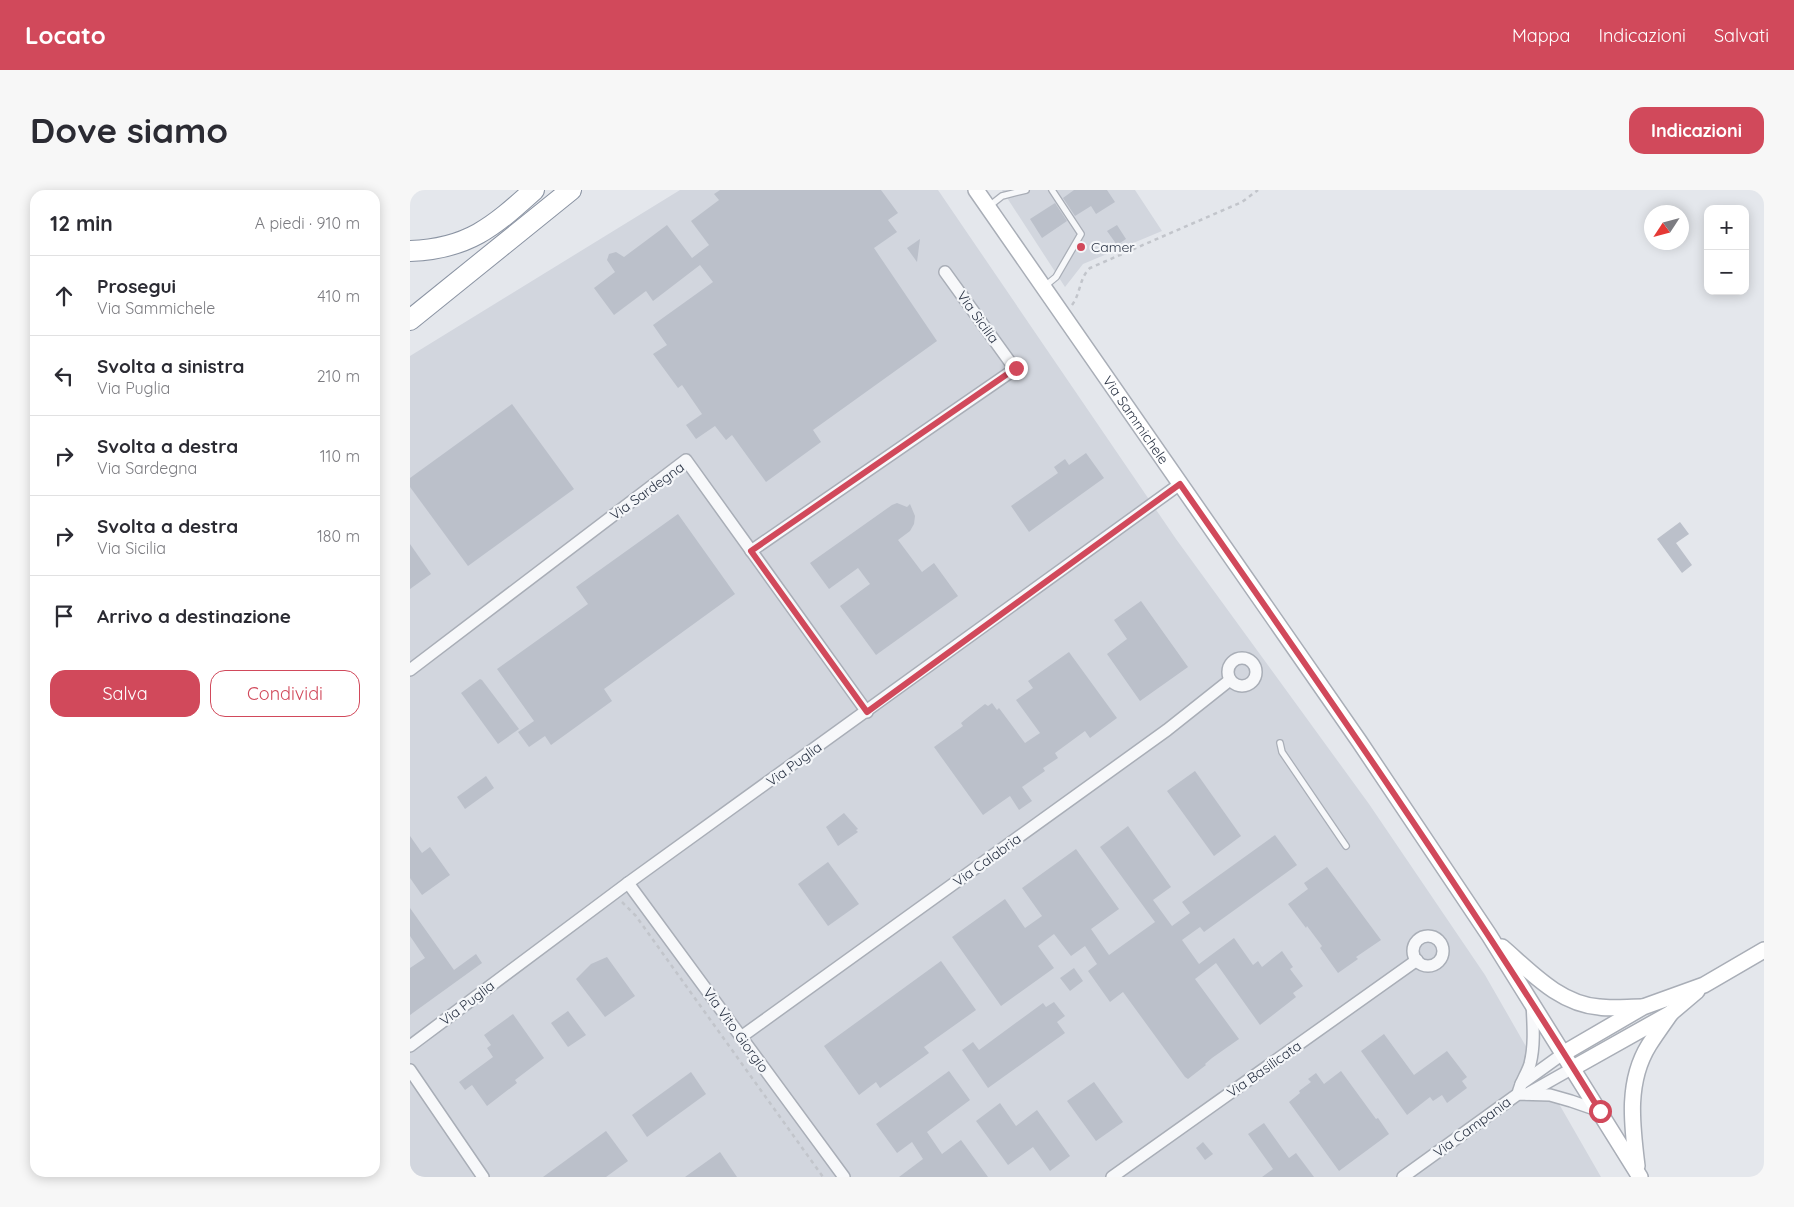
<!DOCTYPE html>
<html lang="it">
<meta charset="utf-8">
<style>
body{margin:0;font-family:Quicksand,sans-serif;background:#f7f7f7;color:#2b2b33}
.controls{position:absolute;right:15px;top:15px;display:grid;overflow:hidden;border-radius:10px;box-shadow:0 2px 12px #0003}
.controls button{width:45px;height:45px;display:grid;place-items:center;padding:0;border:0;border-bottom:1px solid #e1e1e2;background:#fff;color:#2b2b33;font:25px sans-serif}
.compass{position:absolute;left:1234px;top:15px;width:45px;height:45px;border-radius:50%;background:#fff;box-shadow:0 2px 12px #0003;rotate:234deg}
.stop{position:absolute;width:15px;height:15px;margin:-11px;border:4px solid #d1495b;border-radius:50%;background:#fff}
.stop.end{background:#d1495b;border-color:#fff;box-shadow:0 1px 5px #0008}
.list{margin:0;padding:0;list-style:none}
h2{display:flex;justify-content:space-between;align-items:center;height:65px;margin:0;padding:0 20px;font-size:21px}
h2 small{font-size:16px;font-weight:400;color:#7c7c81}
.list li{display:grid;grid-template-columns:32px 1fr auto;gap:15px;align-items:center;box-sizing:border-box;height:80px;padding:0 20px;border-top:1px solid #e1e1e2}
.list b{display:block;font-size:19px;white-space:nowrap}
.list p{margin:0;font-size:16px;white-space:nowrap;color:#7c7c81}
.list em{font-size:16px;font-style:normal;color:#7c7c81}
.actions{display:flex;gap:10px;padding:15px 20px}
.actions a{flex:1;padding:11px 0;border:1px solid #d1495b;border-radius:15px;text-align:center;font-size:18px;color:#d1495b}
.actions .main{background:#d1495b;color:#fff}
.icon{flex:none;width:28px;height:28px;fill:none;stroke:currentColor;stroke-width:2;stroke-linecap:round;stroke-linejoin:round}
.map{position:relative;flex:none;width:1354px;height:987px;overflow:hidden;border-radius:15px}
header{display:flex;align-items:center;gap:30px;box-sizing:border-box;height:70px;padding:0 25px;background:#d1495b;color:#fff}
header strong{font-size:24px}
nav{display:flex;gap:28px;margin-inline-start:auto;font-size:18px}
.intro{display:flex;align-items:center;justify-content:space-between;box-sizing:border-box;height:120px;padding:0 30px}
h1{margin:0;font-size:35px}
.button{padding:12px 22px;border-radius:15px;background:#d1495b;color:#fff;font-size:18px;font-weight:700}
main{display:flex;gap:30px;padding:0 30px}
aside{flex:1;background:#fff;border-radius:15px;box-shadow:0 2px 12px #0003}
.map>svg:first-child{display:block}
</style>
<header>
<strong>Locato</strong>
<nav><a>Mappa</a><a>Indicazioni</a><a>Salvati</a></nav>
</header>
<div class="intro"><h1>Dove siamo</h1><a class="button">Indicazioni</a></div>
<main>
<aside>
<h2>12 min<small>A piedi · 910 m</small></h2>
<ul class="list">
<li><svg class="icon" aria-label="ahead" viewBox="0 0 24 24"><path d="M12 20V5M6 11l6-6 6 6"/></svg><div><b>Prosegui</b><p>Via Sammichele</p></div><em>410 m</em></li>
<li><svg class="icon" aria-label="left" viewBox="0 0 24 24"><path d="M17 20v-9H6M10 6l-5 5 5 5"/></svg><div><b>Svolta a sinistra</b><p>Via Puglia</p></div><em>210 m</em></li>
<li><svg class="icon" aria-label="right" viewBox="0 0 24 24"><path d="M7 20v-9h11M14 6l5 5-5 5"/></svg><div><b>Svolta a destra</b><p>Via Sardegna</p></div><em>110 m</em></li>
<li><svg class="icon" aria-label="right" viewBox="0 0 24 24"><path d="M7 20v-9h11M14 6l5 5-5 5"/></svg><div><b>Svolta a destra</b><p>Via Sicilia</p></div><em>180 m</em></li>
<li><svg class="icon" aria-label="arrive" viewBox="0 0 24 24"><path d="M6 21V4h12l-3 4 3 4H6"/></svg><div><b>Arrivo a destinazione</b></div></li>
</ul>
<div class="actions"><a class="main">Salva</a><a>Condividi</a></div>
</aside>
<div class="map">
<svg width="1354" height="987" viewBox="0 0 1354 987">
<rect width="100%" height="100%" fill="#e4e7ec"/>
<g fill="#d2d6de">
<polygon points="270,0 528,0 766,349 959,614 1075,785 1191,987 0,987 0,166"/>
<polygon points="592,0 725,0 752,41 673,74 655,97"/>
</g>
<g fill="#bbc0ca">
<polygon points="310,0 471,0 488,23 478,30 487,42 464,58 527,151 403,240 411,252 356,292 322,245 316,250 305,236 286,249 276,235 292,224 272,195 268,198 243,164 257,155 243,135 303,92 290,75 243,111 236,101 204,125 184,98 205,82 197,70 199,64 206,62 214,67 257,35 282,68 299,55 281,31 309,10 304,4"/>
<polygon points="664,0 697,0 705,12 686,24 681,16 665,26 653,8"/>
<polygon points="645,13 657,31 632,48 620,29"/>
<polygon points="707,35 716,49 707,55 697,41"/>
<polygon points="510,49 507,72 497,58"/>
<polygon points="102,214 164,299 58,376 0,297 0,288"/>
<polygon points="676,263 694,288 619,342 601,316 648,283 644,277 655,269 659,275"/>
<polygon points="487,313 497,317 500,314 505,326 504,334 500,341 488,350 512,382 524,373 548,406 466,465 430,416 460,394 448,378 419,399 400,373 482,315"/>
<polygon points="268,324 325,404 194,499 202,511 141,555 135,546 119,557 108,542 124,531 87,479 178,414 166,397"/>
<polygon points="1270,332 1279,344 1266,353 1282,375 1272,383 1247,349"/>
<polygon points="0,354 21,384 0,399"/>
<polygon points="731,411 778,477 730,511 697,464 717,449 704,430"/>
<polygon points="659,462 707,528 680,548 675,541 645,563 648,568 633,578 635,581 612,597 622,611 609,620 600,606 573,625 524,557 553,536 551,533 557,528 575,514 578,516 582,513 587,520 589,518 615,553 630,543 606,510 623,498 618,491"/>
<polygon points="70,489 72,490 109,539 88,554 51,503"/>
<polygon points="785,581 831,646 804,666 757,601"/>
<polygon points="76,586 84,598 55,619 47,607"/>
<polygon points="434,623 448,639 446,640 448,642 428,656 416,637"/>
<polygon points="718,636 761,697 743,710 762,736 780,723 772,712 865,645 887,675 794,742 790,737 772,750 789,774 824,748 843,775 848,771 852,777 872,761 883,777 880,779 893,796 883,803 886,807 850,835 806,773 785,789 829,849 802,868 795,874 796,875 778,889 775,887 713,802 700,812 678,781 687,774 675,756 661,766 644,744 628,756 644,778 591,816 542,747 595,709 615,738 632,726 612,698 666,659 709,719 681,739 699,765 745,732 690,657"/>
<polygon points="0,646 12,663 20,657 40,685 12,705 0,688"/>
<polygon points="418,672 449,714 418,736 388,694"/>
<polygon points="917,677 971,750 946,767 948,769 928,783 910,758 912,756 897,736 896,738 878,714 898,699 894,693"/>
<polygon points="0,718 44,780 66,764 72,773 0,825 0,778 15,768 0,746"/>
<polygon points="197,767 225,806 195,827 166,789 181,774"/>
<polygon points="531,771 566,820 514,857 519,863 470,898 466,892 449,905 414,856"/>
<polygon points="664,778 673,791 660,801 650,788"/>
<polygon points="644,812 655,826 647,832 655,843 578,898 552,860 563,852 569,860 633,813 636,817"/>
<polygon points="158,821 176,845 158,857 141,833"/>
<polygon points="103,824 134,868 105,890 107,893 77,916 62,895 55,900 49,892 83,867 77,858 81,855 74,845"/>
<polygon points="974,844 1004,885 1037,861 1057,887 1052,891 1057,898 1037,913 1032,905 1023,911 1020,907 997,925 951,861"/>
<polygon points="539,881 560,910 517,942 532,964 551,950 578,987 489,987 513,969 502,952 487,963 466,934"/>
<polygon points="931,881 966,929 968,928 979,944 929,981 879,912 890,903 889,901 901,892 898,889 906,883 914,894"/>
<polygon points="281,882 296,904 237,947 222,925"/>
<polygon points="684,892 713,932 686,951 657,911"/>
<polygon points="590,913 606,936 627,920 660,966 640,981 623,957 598,975 566,931"/>
<polygon points="854,933 879,968 886,963 904,987 852,987 863,979 838,944"/>
<polygon points="196,941 218,971 196,987 133,987"/>
<polygon points="793,952 803,964 795,970 786,958"/>
<polygon points="310,962 327,987 275,987"/>
</g>
<g fill="none" stroke-linecap="round" stroke-linejoin="round">
<g stroke="#a9aeb7" stroke-width="8">
<g id="lane">
<polyline points="578,17 592,6 616,0"/>
<polyline points="635,96 646,87 671,44 642,0"/>
<polyline points="870,553 872,562 936,656"/>
</g>
</g>
<g stroke="#a9aeb7" stroke-width="14">
<g id="street">
<polyline points="341,361 605,179 535,82"/>
<circle cx="832" cy="482" r="14"/>
<polyline points="0,480 276,270 457,522"/>
<polyline points="218,693 434,987"/>
<circle cx="1018" cy="761" r="15"/>
<polyline points="331,847 757,540 820,490"/>
<polyline points="0,856 218,693 770,294"/>
<polyline points="0,880 73,987"/>
<polyline points="1111,894 1154,863"/>
<path d="M 1108,904 C 1110,893 1117,884 1120,874 C 1125,855 1123,833 1122,813"/>
<polyline points="1117,904 1163,878"/>
<polyline points="702,987 1007,770"/>
<polyline points="993,987 1108,904 1140,905 1161,911 1190,921"/>
</g>
</g>
<g stroke="#a9aeb7" stroke-width="18">
<g id="secondary">
<path id="s1" d="M 566,0 L 949,551 L 1079,745 L 1230,987"/>
<path d="M 1092,757 C 1120,781 1149,814 1189,817 C 1203,819 1218,817 1232,817"/>
<polyline points="1154,863 1233,817 1294,795 1354,760"/>
<polyline points="1163,878 1261,823 1287,801"/>
<path d="M 1227,976 C 1222,935 1216,892 1239,855 C 1246,844 1254,833 1261,823"/>
</g>
</g>
<g stroke="#8b94a3" stroke-width="22">
<g id="highway">
<path d="M 0,61 C 58,59 83,37 124,0"/>
<polyline points="0,130 161,0"/>
</g>
</g>
<g stroke="#c2c5cb" stroke-width="2.5" stroke-dasharray="4 4" stroke-linecap="butt">
<path d="M 662,115 C 671,103 669,88 680,78 L 832,12 L 848,0"/>
<polyline points="212,712 226,726 413,987"/>
</g>
<use href="#lane" stroke="#f7f8fa" stroke-width="5.5"/>
<use href="#street" stroke="#f7f8fa" stroke-width="11"/>
<use href="#secondary" stroke="#fff" stroke-width="15"/>
<use href="#highway" stroke="#fff" stroke-width="20"/>
</g>
<g fill="none" stroke-linecap="round" stroke-linejoin="round">
<path stroke="#d1495b" stroke-width="6" d="M 606,178 L 341,361 L 457,522 L 770,294 C 914,500 1058,707 1190,921"/>
</g>
<circle fill="#d1495b" stroke="#f4f6f9" stroke-width="2" cx="671" cy="57" r="5"/>
<g text-anchor="middle" stroke-width="4.5" stroke-linejoin="round" paint-order="stroke">
<g font-size="14" fill="#2b3445" stroke="#f4f6f9" text-anchor="start">
<text x="681" y="62">Camer</text>
</g>
<g font-size="14" fill="#2b3445" stroke="#f4f6f9">
<text transform="translate(568 127) rotate(54)" y="5">Via Sicilia</text>
<text dy="5" stroke="none"><textPath href="#s1" startOffset="280">Via Sammichele</textPath></text>
<text transform="translate(237 301) rotate(-36)" y="5">Via Sardegna</text>
<text transform="translate(384 574) rotate(-36)" y="5">Via Puglia</text>
<text transform="translate(577 670) rotate(-36)" y="5">Via Calabria</text>
<text transform="translate(57 813) rotate(-37)" y="5">Via Puglia</text>
<text transform="translate(326 840) rotate(54)" y="5">Via Vito Giorgio</text>
<text transform="translate(854 879) rotate(-35)" y="5">Via Basilicata</text>
<text transform="translate(1062 937) rotate(-36)" y="5">Via Campania</text>
</g>
</g>
</svg>
<div class="controls">
<button>+</button>
<button>−</button>
</div>
<svg class="compass" viewBox="-18 -18 36 36"><path d="M0-13l5 13h-10z" fill="#e53935"/><path d="M0 13l5-13h-10z" fill="#7c7c81"/></svg>
<div class="stop" style="left:1190px;top:921px"></div>
<div class="stop end" style="left:606px;top:178px"></div>
</div>
</main>
